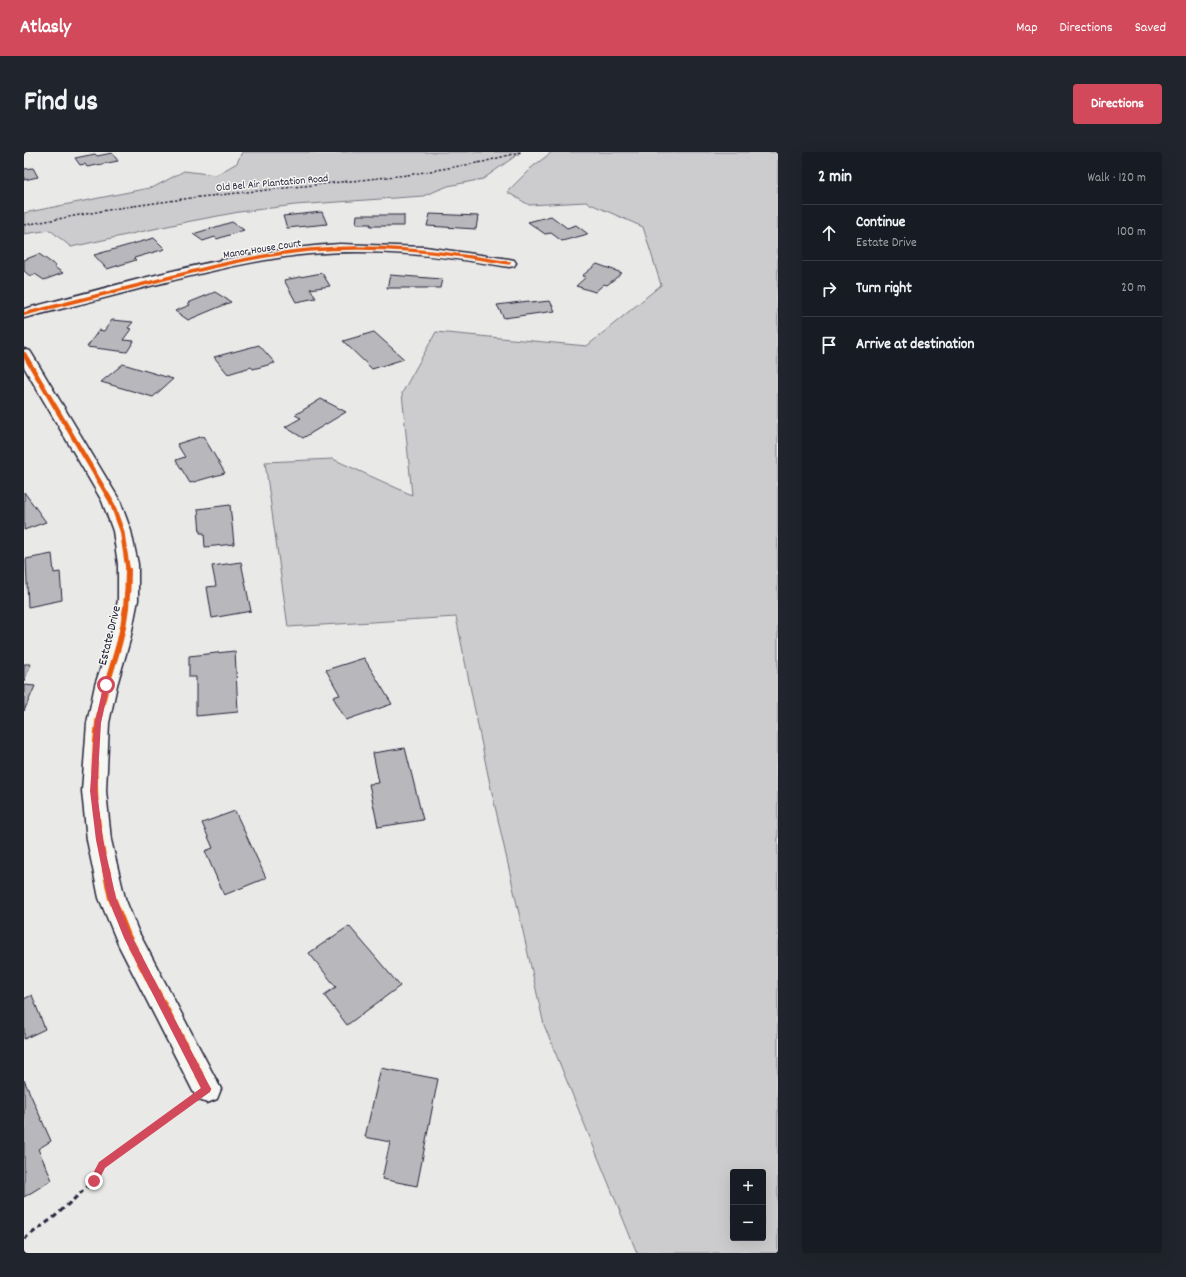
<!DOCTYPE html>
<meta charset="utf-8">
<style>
body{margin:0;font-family:Dekko,sans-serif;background:#20242c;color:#f1f3f6}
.controls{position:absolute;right:12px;bottom:12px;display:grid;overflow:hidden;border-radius:4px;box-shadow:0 4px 16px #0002}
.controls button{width:36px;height:36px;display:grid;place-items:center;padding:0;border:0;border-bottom:1px solid #363941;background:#171b24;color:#f1f3f6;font:20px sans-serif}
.stop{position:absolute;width:12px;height:12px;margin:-9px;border:3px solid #d1495b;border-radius:50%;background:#fff}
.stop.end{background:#d1495b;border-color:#fff;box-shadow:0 1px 4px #0008}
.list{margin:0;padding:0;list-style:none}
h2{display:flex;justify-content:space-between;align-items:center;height:52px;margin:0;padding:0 16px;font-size:17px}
h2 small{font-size:13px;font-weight:400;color:#9ea1a6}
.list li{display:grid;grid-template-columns:26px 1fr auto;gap:12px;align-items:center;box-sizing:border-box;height:56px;padding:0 16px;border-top:1px solid #363941}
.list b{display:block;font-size:15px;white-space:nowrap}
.list p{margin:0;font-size:13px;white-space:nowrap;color:#9ea1a6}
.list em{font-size:13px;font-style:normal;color:#9ea1a6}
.icon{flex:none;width:22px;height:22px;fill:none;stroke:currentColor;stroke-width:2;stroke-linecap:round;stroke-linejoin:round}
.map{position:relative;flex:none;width:754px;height:1101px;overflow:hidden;border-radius:4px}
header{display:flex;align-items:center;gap:24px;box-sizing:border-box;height:56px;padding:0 20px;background:#d1495b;color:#fff}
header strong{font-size:19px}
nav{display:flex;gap:22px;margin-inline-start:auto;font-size:14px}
.intro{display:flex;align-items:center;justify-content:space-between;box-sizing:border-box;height:96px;padding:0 24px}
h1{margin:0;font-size:28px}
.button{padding:10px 18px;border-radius:4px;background:#d1495b;color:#fff;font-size:14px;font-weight:700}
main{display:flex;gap:24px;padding:0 24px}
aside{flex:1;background:#171b24;border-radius:4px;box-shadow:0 4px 16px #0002}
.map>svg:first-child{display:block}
</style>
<header>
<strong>Atlasly</strong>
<nav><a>Map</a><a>Directions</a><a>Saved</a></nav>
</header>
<div class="intro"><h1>Find us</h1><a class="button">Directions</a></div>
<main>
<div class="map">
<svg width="754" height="1101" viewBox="0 0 754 1101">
<rect width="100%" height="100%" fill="#e9e9e7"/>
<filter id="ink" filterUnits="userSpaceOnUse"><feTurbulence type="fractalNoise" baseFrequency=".025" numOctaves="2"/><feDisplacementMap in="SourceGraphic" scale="8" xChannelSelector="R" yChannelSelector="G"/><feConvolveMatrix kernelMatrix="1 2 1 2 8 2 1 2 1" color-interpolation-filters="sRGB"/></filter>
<g filter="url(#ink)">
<g fill="#ccccce" stroke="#777784" fill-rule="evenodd">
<polygon points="218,0 497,0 459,27 424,34 399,44 271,53 215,60 162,70 47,95 26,78 0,82 0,61 130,35 160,19 192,23 213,11"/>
<path d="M 528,0 L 754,0 L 754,1101 L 613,1101 L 520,873 L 464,623 L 432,465 L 264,475 L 241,310 L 309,307 L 388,343 L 378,241 L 412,180 L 563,194 L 637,133 L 619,75 L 562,50 L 505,53 L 483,40 L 507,16 ZM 709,1020 L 739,1020 L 739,1086 L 709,1086 Z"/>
</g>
<g fill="#b8b8bc" stroke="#22223b">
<polygon points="88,1 94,9 63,15 61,12 56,13 51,6 71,2 73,4"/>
<polygon points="9,16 14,25 0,28 0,17"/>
<polygon points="298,60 303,72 263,76 259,64"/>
<polygon points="406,62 454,64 452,77 403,74"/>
<polygon points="333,63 380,63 380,74 346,74 347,72 332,72"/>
<polygon points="527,64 543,76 552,73 564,82 538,89 527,81 521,82 504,70"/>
<polygon points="208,70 220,78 193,87 191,85 179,89 169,82"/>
<polygon points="130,86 141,97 110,106 112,108 83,117 70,103"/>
<polygon points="15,102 32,114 30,115 39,121 20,128 11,122 6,124 0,119 0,108"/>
<polygon points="573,112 598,121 583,133 580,132 571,140 552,134 562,125 558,124"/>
<polygon points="298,121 306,134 286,137 292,146 272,150 260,128"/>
<polygon points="366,123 418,127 416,136 363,136"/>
<polygon points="191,140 207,150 164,168 151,159 166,153 164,151"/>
<polygon points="505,149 507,151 526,149 531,159 480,166 473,153"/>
<polygon points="88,168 109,170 104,176 107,177 99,188 110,189 103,200 63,195 75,178 80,179"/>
<polygon points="350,180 380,207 348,217 319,189"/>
<polygon points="235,193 251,211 229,217 227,215 204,222 190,205"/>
<polygon points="99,212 149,227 129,245 77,230"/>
<polygon points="297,247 322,260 279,286 261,275 277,266 271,263"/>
<polygon points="179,284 201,321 166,331 152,308 161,305 153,292"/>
<polygon points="0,340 22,370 0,378"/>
<polygon points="206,353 210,392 181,395 180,381 176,381 174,357"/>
<polygon points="28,402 30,421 36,420 38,448 4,455 2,407"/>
<polygon points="217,410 227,459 188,466 183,435 192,434 188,414"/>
<polygon points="211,499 214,560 172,564 172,525 165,525 165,504"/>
<polygon points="340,506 368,552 322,568 309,545 316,543 302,518"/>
<polygon points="0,512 7,512 0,529"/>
<polygon points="0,533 11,534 0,559"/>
<polygon points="381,596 399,668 354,675 345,632 355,631 349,601"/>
<polygon points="211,659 242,726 200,743 181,699 189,696 178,671"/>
<polygon points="325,774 376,834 323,873 300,843 312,835 285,801"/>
<polygon points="8,843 21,877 0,887 0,847"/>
<polygon points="357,916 414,927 393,1034 358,1027 366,990 341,985"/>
<polygon points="0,928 27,989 14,997 28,1028 0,1045"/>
</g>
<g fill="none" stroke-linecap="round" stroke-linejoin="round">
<g stroke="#22223b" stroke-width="3">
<g id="minor">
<path d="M 316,92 L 401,95 L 485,107 L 490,108 L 492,111 L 490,114 L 485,115 C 419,104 353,96 286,102 C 232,107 179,121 126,134 C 84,145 42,156 0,166 L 0,157 C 103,131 210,98 316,92 Z"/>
<polygon points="0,197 6,199 8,202 96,349 107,379 114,412 114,448 106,488 93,533 85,571 82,639 87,688 101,746 114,779 197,937 193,947 183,951 173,947 94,792 75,746 63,688 58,639 63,571 71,533 86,488 94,448 94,412 89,379 78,349 0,215"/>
</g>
</g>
<polyline stroke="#22223b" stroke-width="1.5" stroke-dasharray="2.5 2" stroke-linecap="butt" points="0,73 95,56 167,46 383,23 459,10 496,0"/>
<polyline stroke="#22223b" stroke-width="3" stroke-dasharray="5 4" stroke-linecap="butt" points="0,1087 29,1066 70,1029 78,1013 159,954"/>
<use href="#minor" fill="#f6f6f2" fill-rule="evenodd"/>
<g stroke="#f6f6f2" stroke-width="5">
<path id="cycleway-far3" d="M 0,162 C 40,152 80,142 120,132 C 175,118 230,103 286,98 C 353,92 419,100 485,111"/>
</g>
<g stroke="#f6f6f2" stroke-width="6">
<polyline id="cycleway-far2" points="0,202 87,349 98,379 104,419"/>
</g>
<g stroke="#f6f6f2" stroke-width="8">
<path id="cycleway-far1" d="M 82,719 C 71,670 67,620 74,571 C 78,542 89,516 96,488 C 102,465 104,442 104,418"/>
</g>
<g stroke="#f6f6f2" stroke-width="10">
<polyline id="cycleway" points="82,718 88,746 103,784 183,937"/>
</g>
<use href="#cycleway-far3" stroke="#e8590c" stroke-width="3.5"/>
<use href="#cycleway-far2" stroke="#e8590c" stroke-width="4.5"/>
<use href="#cycleway-far1" stroke="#e8590c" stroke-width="6"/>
<use href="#cycleway" stroke="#e8590c" stroke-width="8"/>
</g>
</g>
<polygon fill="#d1495b" points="80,531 82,531 85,533 77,571 73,639 79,688 92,746 107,783 187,937 186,940 81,1016 73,1032 70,1033 67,1032 65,1029 75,1010 177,936 100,786 84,746 72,688 66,639 71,571"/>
<g text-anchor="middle" stroke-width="3" stroke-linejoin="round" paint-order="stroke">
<g font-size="11" fill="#22223b" stroke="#f6f6f2">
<text transform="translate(248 30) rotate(-5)" y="4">Old Bel Air Plantation Road</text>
<text transform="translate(238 96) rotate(-9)" y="4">Manor House Court</text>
</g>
<g font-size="13" fill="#22223b" stroke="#f6f6f2">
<text transform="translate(84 483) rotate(-76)" y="5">Estate Drive</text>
</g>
</g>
</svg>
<div class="controls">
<button>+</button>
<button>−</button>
</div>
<div class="stop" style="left:82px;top:533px"></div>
<div class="stop end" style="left:70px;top:1029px"></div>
</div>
<aside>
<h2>2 min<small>Walk · 120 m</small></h2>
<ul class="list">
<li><svg class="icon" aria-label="ahead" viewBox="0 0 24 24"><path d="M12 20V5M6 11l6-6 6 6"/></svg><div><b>Continue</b><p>Estate Drive</p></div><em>100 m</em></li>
<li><svg class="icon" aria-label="right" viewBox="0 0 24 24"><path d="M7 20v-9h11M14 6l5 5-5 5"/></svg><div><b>Turn right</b></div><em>20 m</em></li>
<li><svg class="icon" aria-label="arrive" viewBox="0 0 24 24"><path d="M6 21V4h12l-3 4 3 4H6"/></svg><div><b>Arrive at destination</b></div></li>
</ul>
</aside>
</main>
